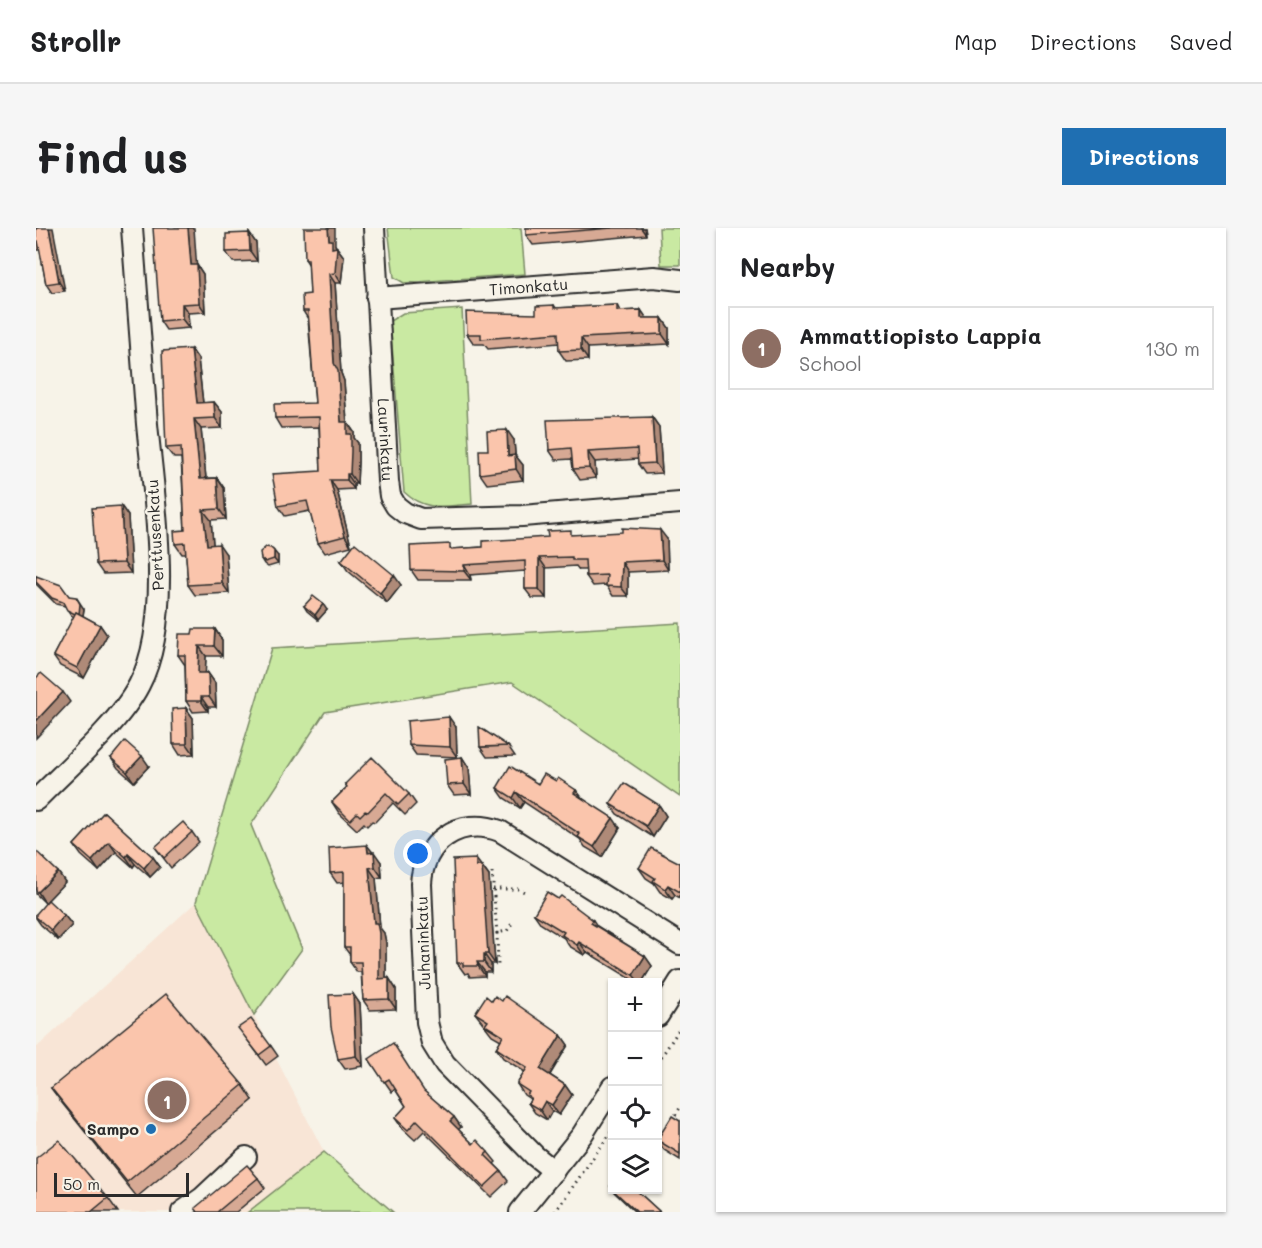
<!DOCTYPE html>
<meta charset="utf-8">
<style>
body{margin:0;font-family:Mali,sans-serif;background:#f6f6f6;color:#202124}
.controls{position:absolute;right:18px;bottom:18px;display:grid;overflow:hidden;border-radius:0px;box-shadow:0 2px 4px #0004}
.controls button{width:54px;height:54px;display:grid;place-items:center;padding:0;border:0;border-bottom:2px solid #e0e0e0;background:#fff;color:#202124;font:30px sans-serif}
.scale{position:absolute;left:18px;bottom:15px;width:135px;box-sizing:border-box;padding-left:6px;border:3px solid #2b2b2b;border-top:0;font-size:16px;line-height:21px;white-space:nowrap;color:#2b2b2b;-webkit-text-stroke:4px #f7f3e8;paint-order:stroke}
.you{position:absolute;left:382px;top:626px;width:21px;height:21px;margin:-15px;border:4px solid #fff;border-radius:50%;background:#1a73e8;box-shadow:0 0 0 9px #1a73e833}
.badge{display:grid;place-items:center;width:39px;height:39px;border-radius:50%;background:#1f6fb2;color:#fff;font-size:20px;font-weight:700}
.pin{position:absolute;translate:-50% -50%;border:3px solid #fff;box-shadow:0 2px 6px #0006}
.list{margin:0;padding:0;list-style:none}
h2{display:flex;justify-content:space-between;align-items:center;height:78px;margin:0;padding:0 24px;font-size:26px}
h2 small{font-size:20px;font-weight:400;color:#757577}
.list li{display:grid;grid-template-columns:39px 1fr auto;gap:18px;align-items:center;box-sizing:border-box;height:84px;margin:0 12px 12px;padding:0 12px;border:2px solid #e0e0e0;border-radius:0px}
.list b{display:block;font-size:22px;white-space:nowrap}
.list p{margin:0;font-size:20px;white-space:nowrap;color:#757577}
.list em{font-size:20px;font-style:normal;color:#757577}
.icon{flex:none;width:33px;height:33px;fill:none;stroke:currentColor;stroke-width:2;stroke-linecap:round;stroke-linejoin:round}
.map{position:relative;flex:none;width:644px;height:984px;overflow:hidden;border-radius:0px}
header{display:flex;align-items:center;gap:36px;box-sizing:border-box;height:84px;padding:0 30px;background:#fff;border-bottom:2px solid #e0e0e0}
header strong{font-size:28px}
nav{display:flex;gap:33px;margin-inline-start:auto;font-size:21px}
.intro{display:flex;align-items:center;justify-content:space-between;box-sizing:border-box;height:144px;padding:0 36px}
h1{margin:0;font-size:42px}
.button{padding:15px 27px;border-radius:0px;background:#1f6fb2;color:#fff;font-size:21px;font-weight:700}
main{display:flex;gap:36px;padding:0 36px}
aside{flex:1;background:#fff;border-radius:0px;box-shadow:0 2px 4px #0004}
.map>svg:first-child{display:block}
</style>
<header>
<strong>Strollr</strong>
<nav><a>Map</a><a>Directions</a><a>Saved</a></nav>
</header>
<div class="intro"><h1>Find us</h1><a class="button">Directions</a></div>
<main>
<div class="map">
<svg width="644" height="984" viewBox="0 0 644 984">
<rect width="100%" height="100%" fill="#f7f3e8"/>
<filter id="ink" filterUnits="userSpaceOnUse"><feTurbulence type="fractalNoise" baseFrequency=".0167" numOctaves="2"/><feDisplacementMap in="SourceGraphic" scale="12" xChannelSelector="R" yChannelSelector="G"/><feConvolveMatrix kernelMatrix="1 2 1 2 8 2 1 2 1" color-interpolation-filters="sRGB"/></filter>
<g filter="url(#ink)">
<polygon fill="#f8e5d6" points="160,674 288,924 212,984 0,984 0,820"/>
<g fill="#c9e9a2" stroke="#7a8a66" stroke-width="1.5">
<polygon points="352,0 485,0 489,46 368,55 358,49"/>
<polygon points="623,0 644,0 644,37 625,37"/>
<path d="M 426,81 L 436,276 C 409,278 389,284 368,264 L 354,93 L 367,85 Z"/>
<polygon points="644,395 644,569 476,454 289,484 215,597 266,721 218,787 160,674 236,420"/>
<polygon points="288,924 357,984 212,984"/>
</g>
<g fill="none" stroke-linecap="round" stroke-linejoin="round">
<g stroke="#2b2b2b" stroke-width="24">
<g id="minor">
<path id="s1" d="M 338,0 L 352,253 L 354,268 L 360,278 L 369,285 L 385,291 L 486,288 L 644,275"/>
<path id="s2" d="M 341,70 L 618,49 L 644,52"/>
<path d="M 0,572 C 31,540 83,496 103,457 C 138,391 118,269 111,196 C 106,130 101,65 96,0"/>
<polyline points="622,788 644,753"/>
<path d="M 518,943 L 499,928 L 409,836 L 396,815 L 391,794 L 385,656 C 387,614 423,588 464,603 L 644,716"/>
<polyline points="146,984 166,970 210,929"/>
<polyline points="484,984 546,907 576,859"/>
</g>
</g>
<g stroke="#2b2b2b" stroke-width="3" stroke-dasharray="1.5 4.5" stroke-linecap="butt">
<polyline points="456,644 461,705 471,703 477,694"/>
<polyline points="457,661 482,661 491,665"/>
<polyline points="461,705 462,738"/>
<polyline points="622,834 644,800"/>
<polyline points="636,892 644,880"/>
<polyline points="519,984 576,903"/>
</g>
<use href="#minor" stroke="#f7f3e8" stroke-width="20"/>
</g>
<g fill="#d7a994" stroke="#2b2b2b" stroke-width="1.5">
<polygon points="0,0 29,63 16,65 10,56 4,22 0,22"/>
<polygon points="490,0 609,0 610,7 497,17 490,7"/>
<polygon points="213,5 220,15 221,33 197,34 190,24"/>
<polygon points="299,17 308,29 305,55 299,55 305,145 308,153 311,194 318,204 318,210 322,215 322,234 321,256 318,256 318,261 301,262 315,318 289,325 282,315 274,283 249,288 242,278 285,243 283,199 245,200 239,190 279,175 272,91 267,83 274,66 273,37 269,31"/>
<polygon points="161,37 167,46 169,84 152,85 153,100 130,102 124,93"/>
<polygon points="518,77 520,80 581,77 584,83 605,82 610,90 626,90 633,100 633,116 552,120 552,132 530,133 523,123 523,115 452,121 448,116 438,116 431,106 500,86"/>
<polygon points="155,121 162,131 167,175 178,174 186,184 186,200 165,201 170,250 181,250 188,260 190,291 175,292 177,317 190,326 193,365 159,367 152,357 150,326 146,326 139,316 149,302 145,230 138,230 130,220"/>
<polygon points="616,189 623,199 626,245 609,246 602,236 602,231 559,234 560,250 544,252 537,241 536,231 520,232 513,222"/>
<polygon points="478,212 479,227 487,237 487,252 451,256 444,246 452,222"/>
<polygon points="85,278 92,288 95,345 67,346 60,336"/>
<polygon points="538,307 631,311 632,342 592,344 592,368 577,368 570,357 557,358 550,348 550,342 543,342 540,338 510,340 510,370 496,370 489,361 489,343 434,347 435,352 382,352 375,342 417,321 447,319"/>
<polygon points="242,328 242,336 232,339 228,336 225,331"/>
<polygon points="305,333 365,357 351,375 312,343"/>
<polygon points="0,348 33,368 48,381 47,388 64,397 71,407 48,450 24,438 17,428 38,389 35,387 29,378 20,376 0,356"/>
<polygon points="268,378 291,382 282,392 271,383"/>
<polygon points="179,401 186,412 186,428 170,428 169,445 172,445 179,455 180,479 172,479 172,483 157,484 150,473 149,437 142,427 156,406"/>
<polygon points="150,480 157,490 158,526 144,527 137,516"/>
<polygon points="420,499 421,529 380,527 373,517"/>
<polygon points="472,518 479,528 451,529 444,519"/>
<polygon points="426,529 433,540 435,566 418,567 411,557"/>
<polygon points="75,530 113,538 98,554 82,540"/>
<polygon points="520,553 540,562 546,570 584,600 566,629 549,619 544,611 488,574 484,580 468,570 461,560"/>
<polygon points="309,556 373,566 380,576 369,587 357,575 339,594 336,593 331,598 328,595 321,602 303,585 296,574 311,559"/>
<polygon points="574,576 623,577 630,588 617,609 581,586"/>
<polygon points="68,584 117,629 124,639 114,649 99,636 97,639 80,624 63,643 45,627 38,617"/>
<polygon points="156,604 163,614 135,640 119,619"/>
<polygon points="0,624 22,644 29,654 9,675 0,666"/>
<polygon points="336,624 345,634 346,649 340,650 344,700 348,705 350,715 350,751 353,750 360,761 360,781 334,782 327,772 325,744 321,744 314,734 314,727 308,719 308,654 301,655 294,645"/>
<polygon points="644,635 644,670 639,667 636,671 624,664 618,655 610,650 603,640"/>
<polygon points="445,638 446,638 453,648 459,736 455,736 455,744 449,744 449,748 434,749 432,745 429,746 421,735"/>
<polygon points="0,686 28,687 36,697 22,712 5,697 0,690"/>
<polygon points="498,686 557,692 561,698 609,728 616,738 606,754 600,754 551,724 548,727 533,718 528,710 505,696"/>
<polygon points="317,766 324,776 327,838 309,841 302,831"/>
<polygon points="456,773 525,807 532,817 514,847 529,857 536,867 523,887 516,883 511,892 499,885 492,875 494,871 488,867 481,856 489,844 467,830 460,820 465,812 456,807 439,785"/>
<polygon points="210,810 235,818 242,828 230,837"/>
<polygon points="333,831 389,864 418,889 425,899 422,901 437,916 452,924 460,934 458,936 465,943 472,953 455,969 388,903 379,912 366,900 359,890 370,878 359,861 356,864"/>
<polygon points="207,857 217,872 101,969 26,875 15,860"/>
<polygon points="644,893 644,932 628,922 621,912"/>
<polygon points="222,950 229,960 200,984 161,984"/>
<polygon points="576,956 576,962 600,962 624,984 599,984 578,964 574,958"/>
<polygon points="72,970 82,984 0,984"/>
</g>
<g fill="#af8a78" stroke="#2b2b2b" stroke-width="1.5">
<polygon points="13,0 17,0 29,63 23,54"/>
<polygon points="152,0 158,0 161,43 161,37 167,46 169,84 163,75 155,37"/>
<polygon points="292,0 299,0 299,17 308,29 305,55 299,45 293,12"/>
<polygon points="605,0 609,0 610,7"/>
<polygon points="213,5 220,15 221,33 214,23"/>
<polygon points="293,46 299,55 305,145 308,153 311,196 311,194 318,204 318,210 322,215 322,234 321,256 314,246 305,194 298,135"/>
<polygon points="146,76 152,85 153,100 146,91"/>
<polygon points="605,82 612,92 605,90"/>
<polygon points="626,90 633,100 633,116 626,106"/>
<polygon points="545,110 552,120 552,132 545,122"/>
<polygon points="155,121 162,131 168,185 161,175"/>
<polygon points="178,174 186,184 186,200 179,190"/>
<polygon points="616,189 623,199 626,245 619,235"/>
<polygon points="158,191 165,201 171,261 164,251"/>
<polygon points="471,202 478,212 480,238 472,228"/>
<polygon points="552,224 559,234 560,250 553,240"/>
<polygon points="479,227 487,237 487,252 480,241"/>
<polygon points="311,246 318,256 318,261 311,252"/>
<polygon points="181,250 188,260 190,291 183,281"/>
<polygon points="294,252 301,262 315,318 309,308"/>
<polygon points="85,278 92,288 95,345 88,335"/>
<polygon points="167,282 175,292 178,327 171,317"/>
<polygon points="624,302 631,311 632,342 626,332"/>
<polygon points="183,316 190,326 193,365 186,355"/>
<polygon points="238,323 242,328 242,336 238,331"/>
<polygon points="503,330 510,340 510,370 503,361"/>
<polygon points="586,334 592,344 592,368 585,359"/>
<polygon points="428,337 434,347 435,352 428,343"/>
<polygon points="358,347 365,357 351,375 344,365"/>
<polygon points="40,369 48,381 46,393 42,388"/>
<polygon points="287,376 291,382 282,392 279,387"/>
<polygon points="64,397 71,407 48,450 41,440"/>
<polygon points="179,401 186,412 186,428 178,418"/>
<polygon points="163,418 170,428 169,456 162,445"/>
<polygon points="172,445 179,455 180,479 173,469"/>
<polygon points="27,464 34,474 0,510 0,493"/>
<polygon points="165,469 172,479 172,483 165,473"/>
<polygon points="150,480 157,490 158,526 151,516"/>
<polygon points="413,489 420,499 421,529 414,519"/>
<polygon points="106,528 113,538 98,554 91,544"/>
<polygon points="426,529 433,540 435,566 428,556"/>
<polygon points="540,562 548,572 538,565"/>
<polygon points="480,564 488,574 484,580 477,570"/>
<polygon points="623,577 630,588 617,609 610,598"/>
<polygon points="577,590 584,600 566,629 558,619"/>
<polygon points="73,614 80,624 63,643 56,633"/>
<polygon points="331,617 339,627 338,624 345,634 346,649 339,639 332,625"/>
<polygon points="92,626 99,636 97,639 90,629"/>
<polygon points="117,629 124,639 114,649 108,640"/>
<polygon points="440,631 453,648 459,736 452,726"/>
<polygon points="333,640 340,650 344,700 348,705 350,715 350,761 343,751"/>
<polygon points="22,644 29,654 9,675 2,664"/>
<polygon points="632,657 639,667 636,671 629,661"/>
<polygon points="28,687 36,697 22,712 15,702"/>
<polygon points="543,714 551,724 548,727 541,717"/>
<polygon points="448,726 455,736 455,744 448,734"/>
<polygon points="609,728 616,738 606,754 603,754 597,747"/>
<polygon points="441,734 449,744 449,748 442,738"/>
<polygon points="353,750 360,761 360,781 353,771"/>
<polygon points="317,766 324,776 327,838 320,828"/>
<polygon points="525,807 532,817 511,851 504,841"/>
<polygon points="529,857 536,867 523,887 516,877"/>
<polygon points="509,873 516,883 511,892 504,882"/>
<polygon points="418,889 425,899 421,903 414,893"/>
</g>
<g fill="#fac5ac" stroke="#2b2b2b" stroke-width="1.5">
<polygon points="0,0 13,0 23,54 10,56 2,13 0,13"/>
<polygon points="117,0 152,0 155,37 161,37 163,75 146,76 146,91 124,93"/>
<polygon points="268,0 292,0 293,12 296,12 296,20 301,19 299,45 293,46 298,135 302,143 305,194 311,194 311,206 315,206 315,224 314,246 311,246 311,252 294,252 309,308 282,315 271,273 242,278 236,246 285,243 283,189 239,190 238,176 279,175 272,83 267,83 266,67 274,66 272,31 269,31"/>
<polygon points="490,0 576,0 490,7"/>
<polygon points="213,5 214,23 190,24 190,6"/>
<polygon points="518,77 518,80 581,77 581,83 605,82 605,90 626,90 626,106 545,110 545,122 523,123 522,105 445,111 445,106 431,106 430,84 500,86 500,78"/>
<polygon points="155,121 161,175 178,174 179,190 158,191 164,251 181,250 183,281 167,282 171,317 183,316 186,355 152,357 149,315 139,316 138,303 149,302 145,219 130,220 126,123"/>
<polygon points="616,189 619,235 602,236 601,221 552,224 553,240 537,241 535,220 513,222 511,192"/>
<polygon points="471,202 472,228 479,227 480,241 444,246 443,222 452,222 451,203"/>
<polygon points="85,278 88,335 60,336 56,280"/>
<polygon points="586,300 624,302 626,332 586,334 585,359 570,358 571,347 550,348 549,332 536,332 536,329 503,330 503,361 489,361 489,333 428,337 428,343 375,342 374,318 414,316 414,321 447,319 447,313 512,309 511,303 535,302 535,307 586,304"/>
<polygon points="319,315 358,347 344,365 305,333"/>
<polygon points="230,319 235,320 238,323 238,331 229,334 225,331 224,324"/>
<polygon points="0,348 25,357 33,368 40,369 44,376 43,386 40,384 39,386 31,382 27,374 16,370 0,354"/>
<polygon points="277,368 287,376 279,387 268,378"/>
<polygon points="40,384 64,397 41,440 17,428"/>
<polygon points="157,401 179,401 178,418 163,418 162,445 172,445 173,469 165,469 165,473 150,473 149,427 142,427 143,406 156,406"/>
<polygon points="5,445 27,464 0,493 0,450"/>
<polygon points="150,480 151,516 137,516 136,481"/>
<polygon points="413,489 414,519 373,517 371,493"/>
<polygon points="443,499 472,518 444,519"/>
<polygon points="89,513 106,528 91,544 75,530"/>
<polygon points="336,529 373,566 362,577 350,565 332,584 329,583 324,588 321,585 314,592 296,574 311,559 309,556"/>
<polygon points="426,529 428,556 411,557 409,531"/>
<polygon points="474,538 502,556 508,546 520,553 522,550 540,562 538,565 577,590 558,619 542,609 544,606 480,564 477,570 461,560"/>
<polygon points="588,555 623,577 610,598 574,576"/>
<polygon points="68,584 117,629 108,640 92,626 90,629 73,614 56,633 38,617"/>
<polygon points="147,594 156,604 128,630 119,619"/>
<polygon points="331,617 332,625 338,624 339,639 333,640 338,695 341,695 343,705 343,751 353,750 353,771 327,772 325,734 314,734 314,719 308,719 308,644 294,645 293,620"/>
<polygon points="615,620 644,635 644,664 632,657 629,661 617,653 619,650 603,640"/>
<polygon points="0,623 22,644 2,664 0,663"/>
<polygon points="440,631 440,638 446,638 452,726 448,726 448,734 441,734 442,738 427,738 427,735 421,735 417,632"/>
<polygon points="511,664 522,671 525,668 557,692 555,695 609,728 597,747 543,714 541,717 526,707 528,704 498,686"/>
<polygon points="12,672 28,687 15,702 0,689 0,686"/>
<polygon points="130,766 207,857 91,954 15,860"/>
<polygon points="317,766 320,828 302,831 295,799 293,767"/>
<polygon points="450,768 456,773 459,768 466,773 469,768 525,807 504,841 529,857 516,877 509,873 504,882 492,875 495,870 491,867 493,864 481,856 491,840 460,820 467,808 449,797 452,793 439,785"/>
<polygon points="215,791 235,818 223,827 202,800"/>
<polygon points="357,815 388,863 418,889 414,893 437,916 441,912 452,924 449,927 465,943 448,959 381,892 372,902 359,890 370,878 353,851 348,854 333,831"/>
<polygon points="636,888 644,893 644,926 621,912"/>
<polygon points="23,912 72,970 55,984 0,984 0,930"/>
<polygon points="211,937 222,950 181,984 162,984 159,980"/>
<polygon points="577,962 600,962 624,984 601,984"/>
</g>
</g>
<circle fill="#1f6fb2" stroke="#f7f3e8" stroke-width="2" cx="115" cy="901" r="6"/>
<g text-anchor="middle" stroke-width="5" stroke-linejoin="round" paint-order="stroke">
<g font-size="16" fill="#2b2b2b" stroke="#f7f3e8">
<text dy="6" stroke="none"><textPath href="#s2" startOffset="152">Timonkatu</textPath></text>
<text dy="6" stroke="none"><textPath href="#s1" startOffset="212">Laurinkatu</textPath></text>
<text transform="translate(119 307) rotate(-93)" y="6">Perttusenkatu</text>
<text transform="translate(387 715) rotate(-92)" y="6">Juhaninkatu</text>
</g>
<g font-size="16" font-weight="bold" fill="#2b2b2b" stroke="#f7f3e8" text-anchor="end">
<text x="103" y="907">Sampo</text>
</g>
</g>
</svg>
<div class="controls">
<button>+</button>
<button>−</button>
<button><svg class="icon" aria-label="locate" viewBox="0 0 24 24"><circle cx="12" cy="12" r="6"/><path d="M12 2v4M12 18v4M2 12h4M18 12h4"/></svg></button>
<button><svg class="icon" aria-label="layers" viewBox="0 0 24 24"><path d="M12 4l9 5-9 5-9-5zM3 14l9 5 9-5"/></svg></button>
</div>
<div class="scale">50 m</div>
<div class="you"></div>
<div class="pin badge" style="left:131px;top:872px;background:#8d6e63">1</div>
</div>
<aside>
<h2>Nearby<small></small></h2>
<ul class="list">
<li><span class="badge" style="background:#8d6e63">1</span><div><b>Ammattiopisto Lappia</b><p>School</p></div><em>130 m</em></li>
</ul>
</aside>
</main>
